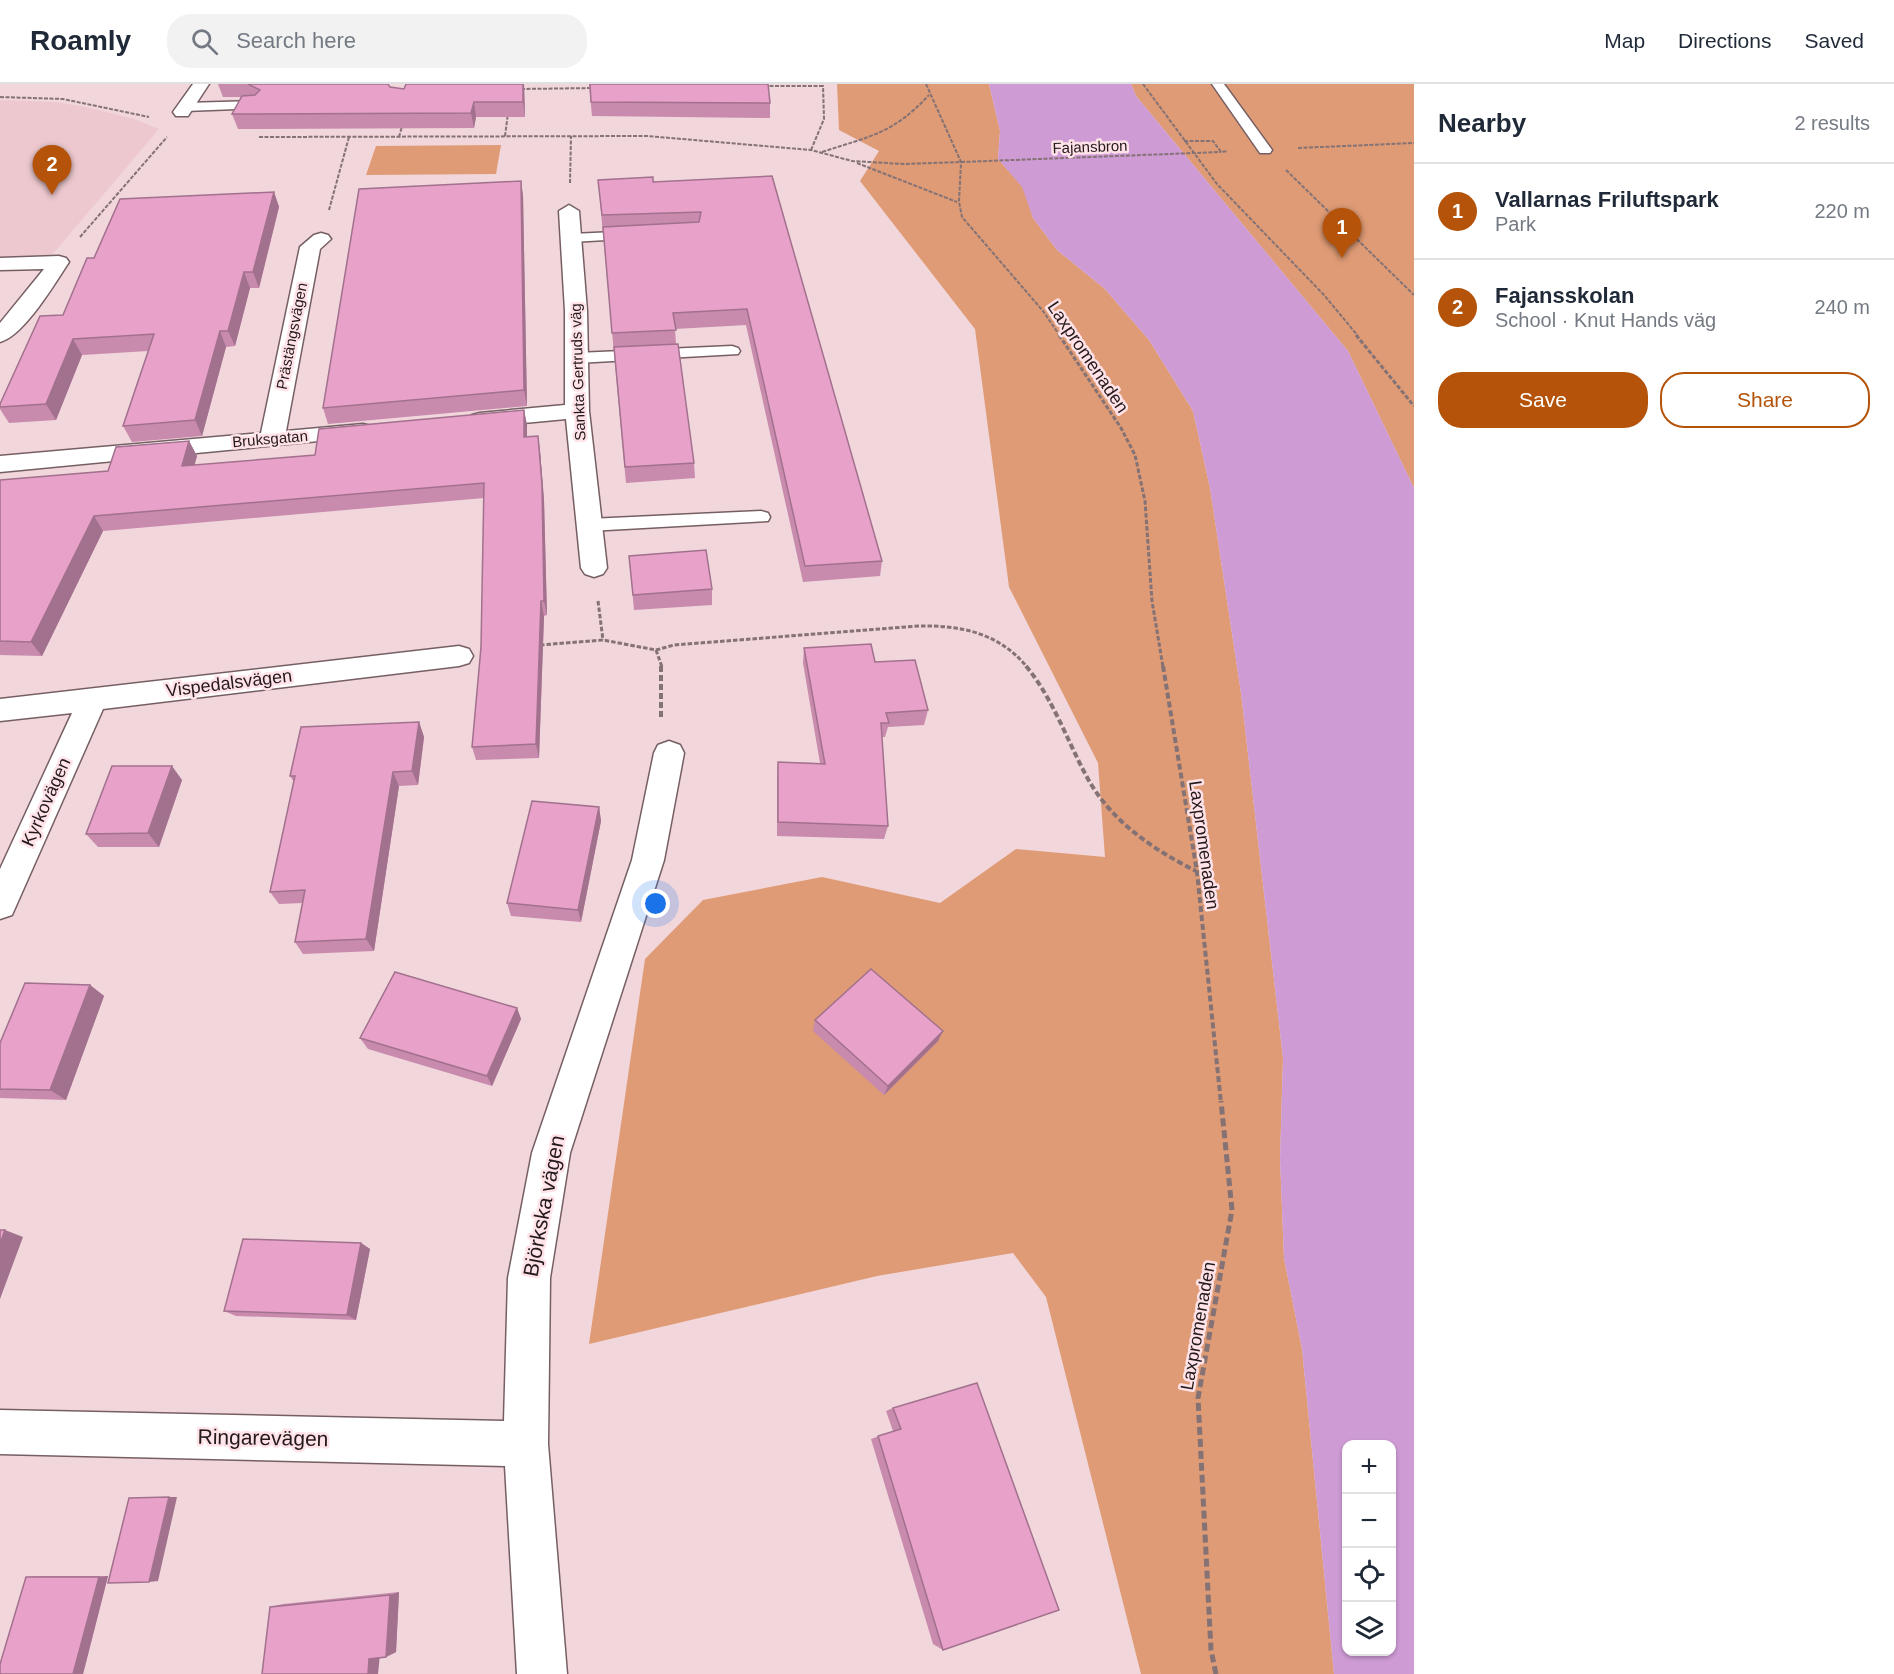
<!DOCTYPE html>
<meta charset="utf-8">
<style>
body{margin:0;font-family:Helvetica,sans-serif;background:#f2f2f3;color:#1f2937}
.controls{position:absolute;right:18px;bottom:18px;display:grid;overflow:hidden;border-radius:12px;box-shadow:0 2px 4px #0004}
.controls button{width:54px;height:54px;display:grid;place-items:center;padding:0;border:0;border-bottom:2px solid #e0e1e3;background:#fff;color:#1f2937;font:30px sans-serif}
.you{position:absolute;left:656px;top:820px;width:21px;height:21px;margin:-15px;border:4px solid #fff;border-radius:50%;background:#1a73e8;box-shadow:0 0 0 9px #1a73e833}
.badge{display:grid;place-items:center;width:39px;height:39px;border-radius:50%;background:#b45309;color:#fff;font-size:20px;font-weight:700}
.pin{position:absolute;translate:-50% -50px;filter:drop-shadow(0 2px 3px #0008)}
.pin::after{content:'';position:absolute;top:32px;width:21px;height:18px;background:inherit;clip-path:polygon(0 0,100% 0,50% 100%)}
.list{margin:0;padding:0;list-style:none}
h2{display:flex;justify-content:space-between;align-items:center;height:78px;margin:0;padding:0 24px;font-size:26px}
h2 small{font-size:20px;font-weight:400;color:#747a83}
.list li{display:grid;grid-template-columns:39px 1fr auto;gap:18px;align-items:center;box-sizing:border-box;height:96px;padding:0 24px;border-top:2px solid #e0e1e3}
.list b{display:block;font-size:22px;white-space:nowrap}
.list p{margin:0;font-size:20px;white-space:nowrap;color:#747a83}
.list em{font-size:20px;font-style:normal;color:#747a83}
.actions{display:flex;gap:12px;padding:18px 24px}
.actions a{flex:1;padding:14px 0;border:2px solid #b45309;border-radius:24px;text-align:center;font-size:21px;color:#b45309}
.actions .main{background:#b45309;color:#fff}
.icon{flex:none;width:33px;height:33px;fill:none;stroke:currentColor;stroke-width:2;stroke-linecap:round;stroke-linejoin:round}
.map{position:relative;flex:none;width:1414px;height:1590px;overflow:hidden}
header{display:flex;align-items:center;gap:36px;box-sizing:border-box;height:84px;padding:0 30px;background:#fff;border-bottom:2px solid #e0e1e3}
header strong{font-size:28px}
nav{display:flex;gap:33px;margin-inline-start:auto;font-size:21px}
.search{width:420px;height:54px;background:#f2f2f3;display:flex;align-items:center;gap:15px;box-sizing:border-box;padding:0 21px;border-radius:24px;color:#747a83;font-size:22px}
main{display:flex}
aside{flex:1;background:#fff}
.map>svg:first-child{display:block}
</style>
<header>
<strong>Roamly</strong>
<div class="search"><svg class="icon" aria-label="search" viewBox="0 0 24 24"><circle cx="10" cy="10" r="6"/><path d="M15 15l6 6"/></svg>Search here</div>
<nav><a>Map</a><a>Directions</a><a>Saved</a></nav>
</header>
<main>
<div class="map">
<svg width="1414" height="1590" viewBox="0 0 1414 1590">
<rect width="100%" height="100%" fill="#f1d6db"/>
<polygon fill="#edc9cf" points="0,16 55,18 86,23 134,35 159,45 52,171 0,173"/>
<g fill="#df9b75">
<polygon points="837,0 989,0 1000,47 998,75 1023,103 1033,134 1057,166 1105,205 1149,256 1193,327 1210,404 1241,609 1283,974 1280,1075 1284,1174 1302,1265 1334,1590 1141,1590 1046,1213 1013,1169 877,1192 589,1260 645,875 703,816 822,793 940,819 1016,765 1105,773 1098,679 1009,503 975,245 860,97 879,67 839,46"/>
<polygon points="1131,0 1414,0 1414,404 1348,267 1136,12"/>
<polygon points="501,61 496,90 366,91 376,62"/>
</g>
<path fill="#ce9bd5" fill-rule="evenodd" d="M 989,0 L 1131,0 L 1136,12 L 1348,267 L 1414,404 L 1414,1590 L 1334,1590 L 1302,1265 L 1284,1174 L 1280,1075 L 1283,974 L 1241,609 L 1210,404 L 1193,327 L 1149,256 L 1105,205 L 1057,166 L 1033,134 L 1022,103 L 998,75 L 1000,47 ZM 1346,1360 L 1392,1360 L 1392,1568 L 1346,1568 Z"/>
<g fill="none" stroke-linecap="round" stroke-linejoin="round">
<g stroke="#765f63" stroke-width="3">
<g id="lane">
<polygon points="1212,0 1224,0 1272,66 1270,69 1260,69"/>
<polygon points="256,17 262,21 260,24 185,27 179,23 185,19"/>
<polygon points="635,147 640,148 640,154 572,158 565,154 572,150"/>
<polygon points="732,262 738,264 740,267 738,270 577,279 569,274 577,269"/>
<polygon points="761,427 768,429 770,433 768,437 589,447 582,445 580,441 582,437 589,435"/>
</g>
</g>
<g stroke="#765f63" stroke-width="3">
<g id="street">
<polygon points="193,0 209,0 188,32 176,32 173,28"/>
<polygon points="569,121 579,127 587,227 589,327 607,484 603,490 594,493 585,490 581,484 566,335 480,343 472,341 468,336 472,331 480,329 565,321 565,227 559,127"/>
<polygon points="321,149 328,151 331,155 320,165 286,347 363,340 371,342 375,347 371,352 0,388 0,372 261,349 300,163 314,151"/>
<path d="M 59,172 L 66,174 L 69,178 C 55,199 24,252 0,258 L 0,239 L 44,185 L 0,186 L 0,174 Z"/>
<polygon points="459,562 469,565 473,572 469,579 459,582 103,625 12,831 0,835 0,785 72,629 0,637 0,615"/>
<polygon points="669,657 680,661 684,669 664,776 570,1069 550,1194 548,1360 567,1590 517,1590 505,1382 0,1370 0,1326 504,1337 508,1194 532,1069 632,776 654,669 658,661"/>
</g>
</g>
<g stroke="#847275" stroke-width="2" stroke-dasharray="4 1.5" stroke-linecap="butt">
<polyline points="926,0 961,78 959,118 962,133 1043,227 1060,252"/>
<polyline points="1143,0 1217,100 1324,211 1358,252"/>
<polyline points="764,2 824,2"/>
<polyline points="521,5 595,4"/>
<polyline points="0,13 63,15 149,33"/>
<polyline points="505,52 508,29"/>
<polyline points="259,53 647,52 811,66 852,77 904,80 961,78"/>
<polyline points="399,53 403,39"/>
<polyline points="1184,57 1213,57 1221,68 1228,67"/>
<polyline points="1298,64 1414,59"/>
<polyline points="811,66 824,35 823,1"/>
<path d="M 822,68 C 870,52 893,50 929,11"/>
<polyline points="857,79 957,118"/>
<polyline points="1286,86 1414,211"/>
<polyline points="570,99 571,52"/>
<polyline points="329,126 349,53"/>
<polyline points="80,153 167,53"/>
</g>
<g stroke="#847275" stroke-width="3" stroke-dasharray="4.5 2" stroke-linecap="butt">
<polyline points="1059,251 1121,344 1135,371 1145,417 1152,517 1163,583"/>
<polyline points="1356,251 1414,322"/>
<polyline points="598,517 603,556"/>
<path d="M 540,561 L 603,556 L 656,566 L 674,561 L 918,542 C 961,541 999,549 1027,583"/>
<polyline points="656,566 662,583"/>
</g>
<g stroke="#847275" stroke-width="4" stroke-dasharray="6 3" stroke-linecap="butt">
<path d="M 1026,582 C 1054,616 1067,657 1088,695 C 1112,738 1154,766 1196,787"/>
<polyline points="1163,582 1197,788 1221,1019"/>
<polyline points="661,633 661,582"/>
</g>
<polyline stroke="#847275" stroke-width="5" stroke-dasharray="8 4" stroke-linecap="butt" points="1216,1590 1211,1566 1198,1314 1232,1126 1221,1017"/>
<use href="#lane" fill="#fff" fill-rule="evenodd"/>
<use href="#street" fill="#fff" fill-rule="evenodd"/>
<polyline stroke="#847275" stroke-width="2" stroke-dasharray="4 1.5" stroke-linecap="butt" points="961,78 1221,68"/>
</g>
<g fill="#c88aad">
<polygon points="218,0 388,0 390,3 404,5 405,2 405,0 524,0 525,33 476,33 474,44 238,45 232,30 241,13 223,13"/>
<polygon points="589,0 770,19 770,34 592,32"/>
<polygon points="772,92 882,477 880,492 803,498 746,241 675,245 676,260 694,379 695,394 626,399 598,96 653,98"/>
<polygon points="521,97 523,112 527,322 328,340 323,324"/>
<polygon points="274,108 279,123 259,204 250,204 235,262 226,263 202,352 132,358 123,342 148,267 82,271 56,336 9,339 0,325 0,320 63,231 94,174"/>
<polygon points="524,326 527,341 527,353 538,352 540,367 544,416 547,531 544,532 539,674 476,676 472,663 481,563 484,414 103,447 42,572 0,571 0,396 108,387 189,357 197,372 194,381 315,371"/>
<polygon points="629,472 712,505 712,521 634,526"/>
<polygon points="804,564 875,578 928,626 924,641 888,643 885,653 882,653 888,742 884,755 777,752 777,692 778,678 820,679 803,579"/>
<polygon points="419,638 424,653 418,701 399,702 374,867 303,870 295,858 303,819 279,820 270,808 294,698 290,692"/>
<polygon points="182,696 159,763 98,763 86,750"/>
<polygon points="599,723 601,737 581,838 511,832 507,819"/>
<polygon points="90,901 104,912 66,1016 0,1014 0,959"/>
<polygon points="517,924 521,935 492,1002 368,965 360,954"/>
<polygon points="815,936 938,957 884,1011 813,947"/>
<polygon points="361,1159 370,1165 356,1236 236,1232 224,1227"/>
<polygon points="977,1299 943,1566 933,1560 871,1355 893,1347 886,1327 893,1324"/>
<polygon points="36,1492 108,1492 83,1590 26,1493"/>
<polygon points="399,1508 396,1568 386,1573 270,1523 283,1520"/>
</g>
<g fill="#a2718d">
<polygon points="523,0 524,0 525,33 523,18"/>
<polygon points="474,18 476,33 474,44 471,29"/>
<polygon points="521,97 523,112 527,322 524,306"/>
<polygon points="274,108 279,123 259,204 253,188"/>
<polygon points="244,188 250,204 235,262 228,247"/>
<polygon points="220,247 226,263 202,352 195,336"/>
<polygon points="73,255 82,271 56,336 46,320"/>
<polygon points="524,326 527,341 527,368 524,353"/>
<polygon points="538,352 540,367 544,416 547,531 544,517"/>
<polygon points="189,357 197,372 190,397 182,382"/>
<polygon points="94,432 103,447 42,572 31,558"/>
<polygon points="541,517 544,532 539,674 536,660"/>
<polygon points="419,638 424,653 418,701 412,687"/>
<polygon points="172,682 182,696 159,763 148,749"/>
<polygon points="393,688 399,702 374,867 366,855"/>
<polygon points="599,723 601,737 581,838 578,826"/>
<polygon points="90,901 104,912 66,1016 50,1006"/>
<polygon points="517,924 521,935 492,1002 487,992"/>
<polygon points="943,947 938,957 884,1011 888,1002"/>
<polygon points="5,1146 23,1153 0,1215 0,1160"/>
<polygon points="361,1159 370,1165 356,1236 347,1231"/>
<polygon points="169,1413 177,1413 158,1497 149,1498"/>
<polygon points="108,1492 83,1590 73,1590 99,1493"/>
<polygon points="399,1508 396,1568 386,1573 390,1511"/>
<polygon points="380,1570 378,1590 368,1590 369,1575"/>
</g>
<g fill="#e8a1c9" stroke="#a2718d" stroke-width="1.5">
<polygon points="248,0 388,0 390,3 404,5 406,0 523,0 523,18 474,18 471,29 232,30 242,12 255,11 260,6"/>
<polygon points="590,0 768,0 770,19 591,18"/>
<polygon points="772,92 882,477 805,482 747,225 673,229 676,246 612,249 603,143 699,138 701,128 602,131 598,96 653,93 653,98"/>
<polygon points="521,97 524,306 323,324 359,105"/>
<polygon points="274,108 253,188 244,188 228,247 220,247 195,336 123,342 154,250 73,255 46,320 0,323 0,320 40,232 63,231 87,174 94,174 120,115"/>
<polygon points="678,260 694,379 625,383 614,263"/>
<polygon points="524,326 524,353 538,352 542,401 544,517 541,517 536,660 472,663 481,563 484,399 94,432 31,558 0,557 0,396 108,387 116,363 189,357 182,382 315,371 319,345"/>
<polygon points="706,466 712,505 633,511 629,472"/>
<polygon points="871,560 875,578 915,576 928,626 886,629 889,639 881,639 888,742 778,738 778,678 825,680 804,564"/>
<polygon points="419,638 412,687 393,688 366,855 295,858 305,806 270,808 295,692 290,692 301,643"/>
<polygon points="112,682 172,682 148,749 86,750"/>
<polygon points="532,717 599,723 578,826 507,819"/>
<polygon points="871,885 943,947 888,1002 815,936"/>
<polygon points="395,888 517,924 487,992 360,954"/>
<polygon points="25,899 90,901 50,1006 0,1005 0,959"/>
<polygon points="0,1146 5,1146 0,1160"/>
<polygon points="243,1155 361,1159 347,1231 224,1227"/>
<polygon points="977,1299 1059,1526 943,1566 878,1352 901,1345 893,1324"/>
<polygon points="169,1413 149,1498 108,1499 129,1414"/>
<polygon points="26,1493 99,1493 73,1590 0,1590 0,1580"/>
<polygon points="390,1511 386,1573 369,1575 368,1590 262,1590 270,1523"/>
</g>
<g text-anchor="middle" stroke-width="5" stroke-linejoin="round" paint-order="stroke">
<g font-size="15" fill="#241a1c" stroke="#ffe3e8">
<text transform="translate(1090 63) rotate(-2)" y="5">Fajansbron</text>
<text transform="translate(292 252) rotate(-79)" y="5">Prästängsvägen</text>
<text transform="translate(578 288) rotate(-92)" y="5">Sankta Gertruds väg</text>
<text transform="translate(270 355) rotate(-5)" y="5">Bruksgatan</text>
</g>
<g font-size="18" fill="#241a1c" stroke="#ffe3e8">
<text transform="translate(1088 273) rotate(56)" y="6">Laxpromenaden</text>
<text transform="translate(229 599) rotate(-7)" y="6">Vispedalsvägen</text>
<text transform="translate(46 718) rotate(-66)" y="6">Kyrkovägen</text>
<text transform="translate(1204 761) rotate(82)" y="6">Laxpromenaden</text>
<text transform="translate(1198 1242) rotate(-80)" y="6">Laxpromenaden</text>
</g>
<g font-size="21" fill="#241a1c" stroke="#ffe3e8">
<text transform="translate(544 1122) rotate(-79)" y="7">Björkska vägen</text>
<text transform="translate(263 1354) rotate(1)" y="7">Ringarevägen</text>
</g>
</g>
</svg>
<div class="controls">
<button>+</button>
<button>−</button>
<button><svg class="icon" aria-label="locate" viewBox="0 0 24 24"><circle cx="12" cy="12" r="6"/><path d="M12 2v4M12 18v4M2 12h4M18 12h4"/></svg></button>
<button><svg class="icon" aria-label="layers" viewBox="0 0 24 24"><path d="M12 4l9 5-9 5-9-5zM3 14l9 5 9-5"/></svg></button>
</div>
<div class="you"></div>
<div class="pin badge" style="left:1342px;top:174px">1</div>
<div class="pin badge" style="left:52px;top:111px">2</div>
</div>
<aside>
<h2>Nearby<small>2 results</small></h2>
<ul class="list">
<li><span class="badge">1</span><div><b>Vallarnas Friluftspark</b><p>Park</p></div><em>220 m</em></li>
<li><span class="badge">2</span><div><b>Fajansskolan</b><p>School · Knut Hands väg</p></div><em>240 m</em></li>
</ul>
<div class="actions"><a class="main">Save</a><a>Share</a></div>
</aside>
</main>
